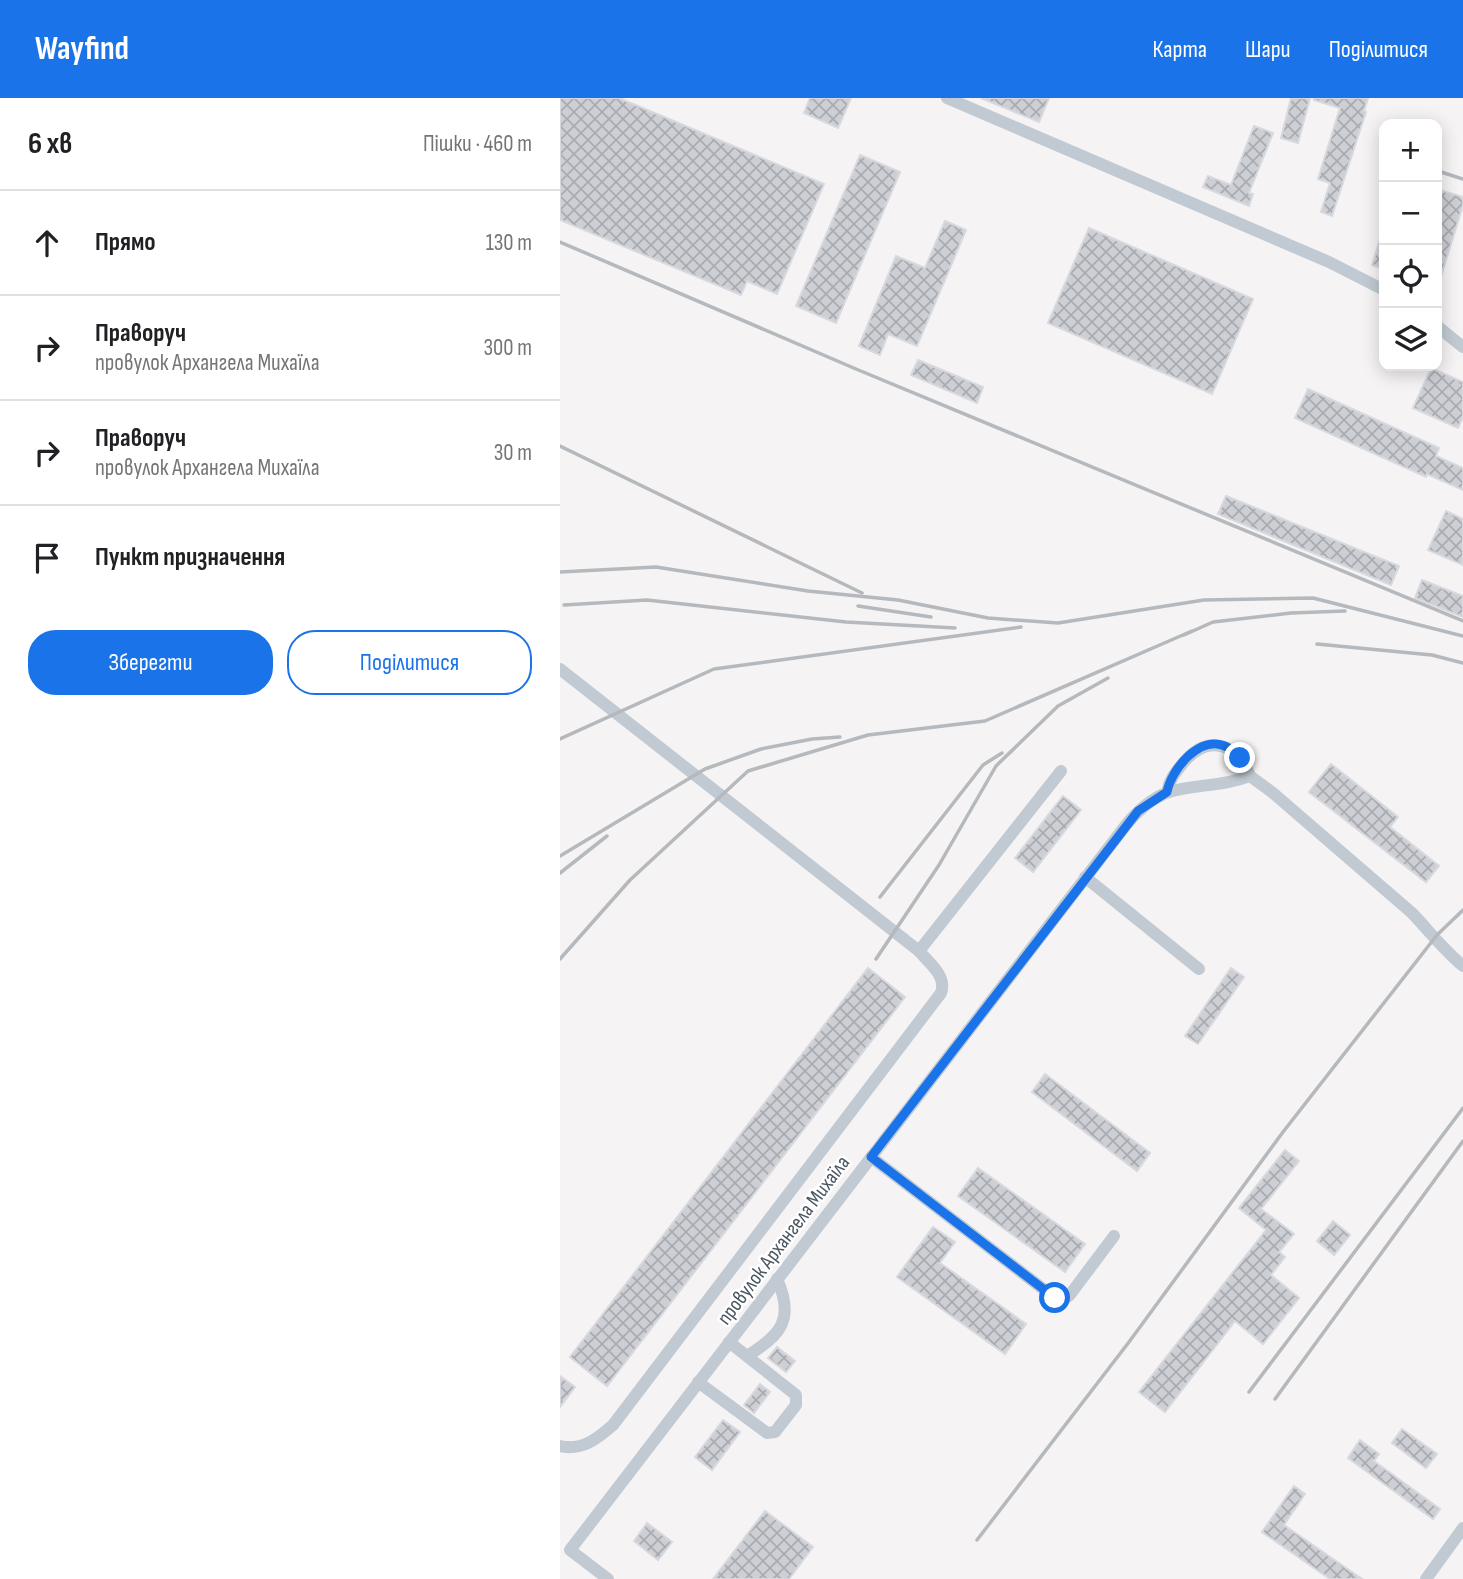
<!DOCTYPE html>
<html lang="uk">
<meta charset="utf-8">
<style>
body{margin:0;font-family:"Sofia Sans Condensed",sans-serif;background:#f2f2f2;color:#202124}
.controls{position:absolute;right:21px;top:21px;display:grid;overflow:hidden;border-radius:14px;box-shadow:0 4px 18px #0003}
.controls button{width:63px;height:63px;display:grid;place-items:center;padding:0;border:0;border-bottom:2px solid #e0e0e0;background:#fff;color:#202124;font:35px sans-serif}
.stop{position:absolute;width:21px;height:21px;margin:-16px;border:5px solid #1a73e8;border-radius:50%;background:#fff}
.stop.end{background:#1a73e8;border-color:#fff;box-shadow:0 2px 7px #0008}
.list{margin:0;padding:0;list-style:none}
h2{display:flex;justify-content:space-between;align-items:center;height:91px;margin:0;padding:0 28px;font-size:30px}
h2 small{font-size:23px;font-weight:400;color:#757577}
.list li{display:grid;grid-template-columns:46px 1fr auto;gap:21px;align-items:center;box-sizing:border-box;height:105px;padding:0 28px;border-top:2px solid #e0e0e0}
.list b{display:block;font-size:26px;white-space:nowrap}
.list p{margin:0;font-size:23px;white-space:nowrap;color:#757577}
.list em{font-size:23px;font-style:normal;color:#757577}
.actions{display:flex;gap:14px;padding:21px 28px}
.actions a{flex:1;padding:16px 0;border:2px solid #1a73e8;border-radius:28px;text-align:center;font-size:24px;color:#1a73e8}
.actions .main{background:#1a73e8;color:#fff}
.icon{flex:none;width:38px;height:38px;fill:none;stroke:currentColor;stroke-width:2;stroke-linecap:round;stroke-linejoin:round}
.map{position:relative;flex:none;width:903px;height:1481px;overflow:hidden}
header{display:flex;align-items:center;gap:42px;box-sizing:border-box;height:98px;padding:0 35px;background:#1a73e8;color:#fff}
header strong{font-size:33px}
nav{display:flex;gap:38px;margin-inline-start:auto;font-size:24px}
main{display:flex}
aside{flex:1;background:#fff}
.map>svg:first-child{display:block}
</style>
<header>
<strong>Wayfind</strong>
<nav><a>Карта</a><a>Шари</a><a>Поділитися</a></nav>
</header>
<main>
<aside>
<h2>6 хв<small>Пішки · 460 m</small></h2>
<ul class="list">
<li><svg class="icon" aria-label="ahead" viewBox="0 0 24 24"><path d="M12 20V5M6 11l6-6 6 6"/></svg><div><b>Прямо</b></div><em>130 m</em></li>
<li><svg class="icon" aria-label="right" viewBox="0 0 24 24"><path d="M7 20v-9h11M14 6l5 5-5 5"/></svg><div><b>Праворуч</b><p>провулок Архангела Михаїла</p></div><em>300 m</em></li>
<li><svg class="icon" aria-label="right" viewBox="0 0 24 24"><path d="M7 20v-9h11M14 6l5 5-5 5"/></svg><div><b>Праворуч</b><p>провулок Архангела Михаїла</p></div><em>30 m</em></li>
<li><svg class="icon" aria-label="arrive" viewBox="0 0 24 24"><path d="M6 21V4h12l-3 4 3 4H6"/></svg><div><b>Пункт призначення</b></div></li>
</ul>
<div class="actions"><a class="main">Зберегти</a><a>Поділитися</a></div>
</aside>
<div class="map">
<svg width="903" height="1481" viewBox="0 0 903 1481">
<defs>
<pattern id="building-cross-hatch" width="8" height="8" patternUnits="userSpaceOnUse" patternTransform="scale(1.75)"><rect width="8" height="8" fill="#cdcfd5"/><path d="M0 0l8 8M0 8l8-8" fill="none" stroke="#a8abb0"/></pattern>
</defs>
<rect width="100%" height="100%" fill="#f5f3f3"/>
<g fill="url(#building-cross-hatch)" stroke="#d7d9de" stroke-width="2">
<polygon points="0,0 59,0 264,86 217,196 187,183 181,197 0,122"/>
<polygon points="250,0 291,0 278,30 244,15"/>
<polygon points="421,0 489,0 479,24"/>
<polygon points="731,0 750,0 738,45 721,40"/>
<polygon points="754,0 808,0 804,13 806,14 772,118 761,114 770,85 758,81 780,10 754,2"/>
<polygon points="694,28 713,35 689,95 693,96 689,108 643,89 648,78 671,87"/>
<polygon points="300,57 340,74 276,225 236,208"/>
<polygon points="877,91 903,99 903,107 879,185 877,184"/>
<polygon points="385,123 406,132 357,248 328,236 320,257 299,248 336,158 365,170"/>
<polygon points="529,130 693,201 652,296 488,225"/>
<polygon points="822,135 824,136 824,171 812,167"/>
<polygon points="358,262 423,289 417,305 351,277"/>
<polygon points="871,270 903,284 903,319 898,330 853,310"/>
<polygon points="748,291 879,350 876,358 903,370 903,392 867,376 866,379 735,320"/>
<polygon points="666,398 839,468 831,487 658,416"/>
<polygon points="886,413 903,421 903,467 868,452"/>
<polygon points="862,482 903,498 903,519 855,500"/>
<polygon points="771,666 838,719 830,729 879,768 866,784 749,694"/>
<polygon points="503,698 521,712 473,774 455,760"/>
<polygon points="308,870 345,899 47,1288 10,1259"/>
<polygon points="671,870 684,879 638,946 625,938"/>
<polygon points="485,976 590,1055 577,1073 472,994"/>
<polygon points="725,1052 739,1063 701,1111 734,1136 719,1154 725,1159 711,1177 739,1200 703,1246 675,1223 605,1314 579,1294 706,1132 679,1110"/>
<polygon points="418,1070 525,1146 505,1174 398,1098"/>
<polygon points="773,1123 790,1137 774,1157 757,1143"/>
<polygon points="373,1129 395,1144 380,1165 466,1226 445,1256 337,1179"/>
<polygon points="217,1249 235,1263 226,1274 208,1260"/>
<polygon points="0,1278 15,1289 0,1309"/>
<polygon points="200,1286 210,1294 194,1315 184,1307"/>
<polygon points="163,1322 180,1334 152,1372 135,1359"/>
<polygon points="842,1331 877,1356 866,1370 832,1345"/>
<polygon points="800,1342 819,1356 814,1363 880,1411 873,1421 788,1360"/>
<polygon points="734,1388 745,1396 724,1427 802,1481 770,1481 702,1434"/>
<polygon points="205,1413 253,1449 229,1481 153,1481"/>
<polygon points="87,1425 112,1444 98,1462 74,1443"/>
</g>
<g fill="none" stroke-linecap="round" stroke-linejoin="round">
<g stroke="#c1cad2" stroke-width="12">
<polyline points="387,0 769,164 824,192"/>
<polyline points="877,228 903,249"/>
<path d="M 0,571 L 359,853 C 370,866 387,878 381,895 L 53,1327 C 37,1341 22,1353 0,1348"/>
<path d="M 690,678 L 713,695 L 852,815 C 870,834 883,851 903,868"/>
<polyline points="525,779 639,871"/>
<polyline points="359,853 501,673"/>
<polyline points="311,1059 495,1200 502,1201 509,1198 554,1138"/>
<path d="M 187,1258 C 221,1237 235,1221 217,1181"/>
<polyline points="138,1284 207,1335 215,1334 236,1307 236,1297 169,1244"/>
<path d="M 48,1481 L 10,1452 L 566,727 C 576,714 593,699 609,694 C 635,686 662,689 690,678 C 676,644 647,636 623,665 C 615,675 609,682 607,694"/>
<polyline points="866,1481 903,1430"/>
</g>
<g stroke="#b5b8bd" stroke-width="3.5">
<polyline points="881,74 903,81"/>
<polyline points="0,144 296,271 903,523"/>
<polyline points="0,348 302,495"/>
<polyline points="0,474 96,469 248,493 338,502 428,520 498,525 644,502 753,500 903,538"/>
<polyline points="4,507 87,502 286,524 395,530"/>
<polyline points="298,508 371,519"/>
<polyline points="624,537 653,524 731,515 785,513"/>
<polyline points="757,546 872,557 903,565"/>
<polyline points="0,641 154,571 461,529"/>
<polyline points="0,758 145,671 201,651 252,641 280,639"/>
<polyline points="0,775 47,738"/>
<polyline points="320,799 423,667 442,655"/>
<polyline points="0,861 70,782 188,673 308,637 425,623 632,533"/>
<polyline points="316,861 379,767 436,668 498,608 548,580"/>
<polyline points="689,1294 903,1010"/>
<polyline points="715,1301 903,1043"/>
<polyline points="417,1442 569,1244 723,1034 877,837 903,812"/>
</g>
</g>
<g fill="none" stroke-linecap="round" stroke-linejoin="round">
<path stroke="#1a73e8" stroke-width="9" d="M 495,1200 L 311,1059 L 578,713 L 607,694 C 611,672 640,635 667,649 C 671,652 676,657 680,660"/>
</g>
<g text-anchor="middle" stroke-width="5" stroke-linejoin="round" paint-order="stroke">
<g font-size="21" fill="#4a5661" stroke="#fff">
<text transform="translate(223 1142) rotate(-53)" y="7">провулок Архангела Михаїла</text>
</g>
</g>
</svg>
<div class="controls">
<button>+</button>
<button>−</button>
<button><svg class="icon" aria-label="locate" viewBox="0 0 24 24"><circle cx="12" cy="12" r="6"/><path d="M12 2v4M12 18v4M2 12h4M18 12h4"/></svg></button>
<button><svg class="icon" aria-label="layers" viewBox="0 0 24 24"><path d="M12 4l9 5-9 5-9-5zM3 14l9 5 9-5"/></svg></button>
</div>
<div class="stop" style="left:495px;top:1200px"></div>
<div class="stop end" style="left:680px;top:660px"></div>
</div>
</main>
